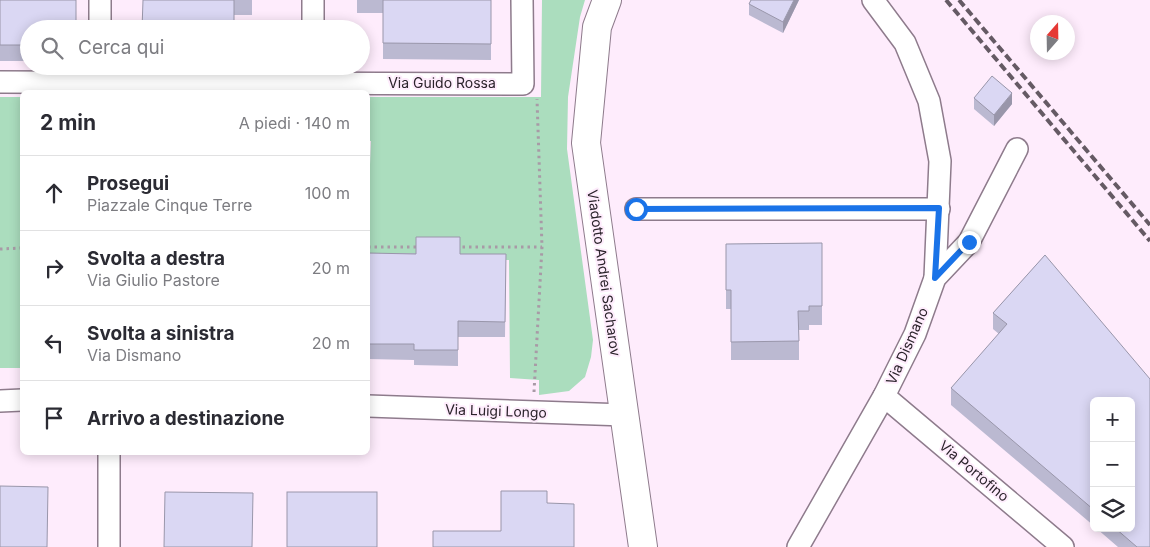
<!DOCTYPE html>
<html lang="it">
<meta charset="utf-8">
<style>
body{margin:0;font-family:Inter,sans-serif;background:#f7f7f7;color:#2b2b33}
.controls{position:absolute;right:15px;bottom:15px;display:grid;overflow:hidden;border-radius:8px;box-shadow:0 2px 12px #0003}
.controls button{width:45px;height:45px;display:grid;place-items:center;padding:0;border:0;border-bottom:1px solid #e1e1e2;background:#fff;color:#2b2b33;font:25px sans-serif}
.compass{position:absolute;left:1030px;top:15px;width:45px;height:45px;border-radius:50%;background:#fff;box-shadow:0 2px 12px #0003;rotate:20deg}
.stop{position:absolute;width:15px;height:15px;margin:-11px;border:4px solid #1a73e8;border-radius:50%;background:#fff}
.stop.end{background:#1a73e8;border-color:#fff;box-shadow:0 1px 5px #0008}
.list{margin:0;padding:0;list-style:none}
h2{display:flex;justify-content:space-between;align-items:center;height:65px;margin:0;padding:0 20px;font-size:21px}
h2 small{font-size:16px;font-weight:400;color:#7c7c81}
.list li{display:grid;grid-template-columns:32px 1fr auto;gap:15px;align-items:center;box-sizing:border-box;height:75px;padding:0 20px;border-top:1px solid #e1e1e2}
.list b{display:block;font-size:19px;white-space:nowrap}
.list p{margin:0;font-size:16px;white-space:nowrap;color:#7c7c81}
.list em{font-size:16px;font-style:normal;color:#7c7c81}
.icon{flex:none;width:28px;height:28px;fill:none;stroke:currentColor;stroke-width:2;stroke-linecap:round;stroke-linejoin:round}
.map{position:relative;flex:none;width:1150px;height:547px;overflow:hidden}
.search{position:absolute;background:#fff;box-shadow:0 2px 12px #0003;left:20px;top:20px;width:350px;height:55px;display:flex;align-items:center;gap:12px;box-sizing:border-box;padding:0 18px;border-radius:28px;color:#7c7c81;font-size:19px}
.panel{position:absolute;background:#fff;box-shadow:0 2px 12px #0003;left:20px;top:90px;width:350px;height:365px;border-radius:8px}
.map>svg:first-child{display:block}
</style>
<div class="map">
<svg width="1150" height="547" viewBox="0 0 1150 547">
<rect width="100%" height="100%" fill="#feecfc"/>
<g fill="#abddbe">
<polygon points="542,0 585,0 580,17 568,97 567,149 593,340 591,357 585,377 569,391 539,395 539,380 510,378 509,260 368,261 368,212 371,141 368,141 368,97 541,97"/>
<rect x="0" y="97" width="22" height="271"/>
</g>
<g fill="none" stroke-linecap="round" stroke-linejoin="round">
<g stroke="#8e7b8c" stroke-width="24">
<g id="minor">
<polyline points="313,0 313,29"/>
<polyline points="873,0 905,43 929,101 940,161 935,278"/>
<polyline points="100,29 100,0"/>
<polyline points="0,82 523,84 522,0"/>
<polyline points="636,209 939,209"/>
<polyline points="884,396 1063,547"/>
<polyline points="0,401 22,400"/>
<polyline points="368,406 625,415"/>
<polyline points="109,547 109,452"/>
<polyline points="798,547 884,396 915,334 935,278 969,242 1017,149"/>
</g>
</g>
<g stroke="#8e7b8c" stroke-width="30">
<polyline id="major" points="607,0 597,27 586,143 643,547"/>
</g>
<g stroke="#a89aa6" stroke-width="3" stroke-dasharray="2.5 4" stroke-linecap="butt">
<polyline points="368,247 419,247"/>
<polyline points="456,247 542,247"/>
<polyline points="0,249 22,248"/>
<polyline points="534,392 542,247 537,99"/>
</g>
<use href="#minor" stroke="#fff" stroke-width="21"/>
<use href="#major" stroke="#fff" stroke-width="28"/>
<g stroke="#655a64" stroke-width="4" stroke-dasharray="8 4" stroke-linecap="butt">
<polyline points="946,0 1150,241"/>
<polyline points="959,0 1150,225"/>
</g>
</g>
<g fill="#bbb9d1">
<polygon points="0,0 29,29 29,61 0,61"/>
<polygon points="143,0 252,0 252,15 234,15"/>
<polygon points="357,0 491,0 491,60 383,59 383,13 357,13"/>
<polygon points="751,0 799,0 783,33 749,15 749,4"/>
<polygon points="974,98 1012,104 994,126 974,109"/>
<polygon points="822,243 822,325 809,325 809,330 799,330 799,360 731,360 731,309 726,309 726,244"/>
<polygon points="368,253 506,254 505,337 458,337 458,366 414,365 414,360 368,359"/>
<polygon points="1045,255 1150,547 1118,547 1096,528 1131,528 1094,401 1094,526 951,405 951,388 999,334 993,329 993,313"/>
</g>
<g fill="#9996aa">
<polygon points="794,0 799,0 783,33 783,22"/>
<polygon points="1012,93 1012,104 994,126 994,115"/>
</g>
<g fill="#dad7f3" stroke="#9996aa">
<polygon points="0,0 76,0 76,29 29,29 29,45 0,45"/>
<polygon points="143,0 234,0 234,29 142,29"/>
<polygon points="383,0 491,0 491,44 383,43"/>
<polygon points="751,0 794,0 783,22 749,4"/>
<polygon points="992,76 1012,93 994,115 974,98"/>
<polygon points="416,237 460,237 460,254 506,254 505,322 458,321 458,350 414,350 414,344 368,344 368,253 416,254"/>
<polygon points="822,243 822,306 809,306 809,311 798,311 799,341 731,342 731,290 726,290 726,244"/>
<polygon points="1045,255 1150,379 1150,547 1137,547 1115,528 1131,528 1131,401 1094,401 1094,510 951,388 1007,324 993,313"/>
<polygon points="0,486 48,487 47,547 0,547"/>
<polygon points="501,491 547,491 547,503 574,504 574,547 433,547 433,531 501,531"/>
<polygon points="165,492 253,493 252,547 164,547"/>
<rect x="287" y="492" width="90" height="55"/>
</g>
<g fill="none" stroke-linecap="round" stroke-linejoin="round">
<polyline stroke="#1a73e8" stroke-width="6" points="636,209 939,208 935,278 969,242"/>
</g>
<g text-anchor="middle" stroke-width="4" stroke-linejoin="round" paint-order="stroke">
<g font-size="14" fill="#2b232b" stroke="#feecfc">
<text x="442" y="88">Via Guido Rossa</text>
<text transform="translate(604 273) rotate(82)" y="5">Viadotto Andrei Sacharov</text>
<text transform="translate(907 346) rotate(-66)" y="5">Via Dismano</text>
<text transform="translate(496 411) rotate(2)" y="5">Via Luigi Longo</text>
<text transform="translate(974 471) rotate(40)" y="5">Via Portofino</text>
</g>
</g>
</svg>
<div class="controls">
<button>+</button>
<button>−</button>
<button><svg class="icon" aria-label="layers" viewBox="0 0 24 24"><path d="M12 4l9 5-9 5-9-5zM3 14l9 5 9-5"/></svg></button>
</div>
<svg class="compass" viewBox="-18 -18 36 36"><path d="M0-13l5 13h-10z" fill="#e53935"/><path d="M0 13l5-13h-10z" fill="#7c7c81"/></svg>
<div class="stop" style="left:636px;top:209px"></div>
<div class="stop end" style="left:969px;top:242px"></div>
<div class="search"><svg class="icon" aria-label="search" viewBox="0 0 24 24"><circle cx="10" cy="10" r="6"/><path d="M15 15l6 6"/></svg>Cerca qui</div>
<section class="panel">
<h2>2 min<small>A piedi · 140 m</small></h2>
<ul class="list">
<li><svg class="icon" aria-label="ahead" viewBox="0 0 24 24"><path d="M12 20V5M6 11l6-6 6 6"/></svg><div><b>Prosegui</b><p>Piazzale Cinque Terre</p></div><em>100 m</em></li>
<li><svg class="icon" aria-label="right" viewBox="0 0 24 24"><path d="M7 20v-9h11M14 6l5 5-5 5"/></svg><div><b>Svolta a destra</b><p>Via Giulio Pastore</p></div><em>20 m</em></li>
<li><svg class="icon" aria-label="left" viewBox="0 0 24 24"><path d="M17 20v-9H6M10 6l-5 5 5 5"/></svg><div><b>Svolta a sinistra</b><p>Via Dismano</p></div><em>20 m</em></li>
<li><svg class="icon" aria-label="arrive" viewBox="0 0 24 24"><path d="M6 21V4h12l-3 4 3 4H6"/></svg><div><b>Arrivo a destinazione</b></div></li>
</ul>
</section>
</div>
